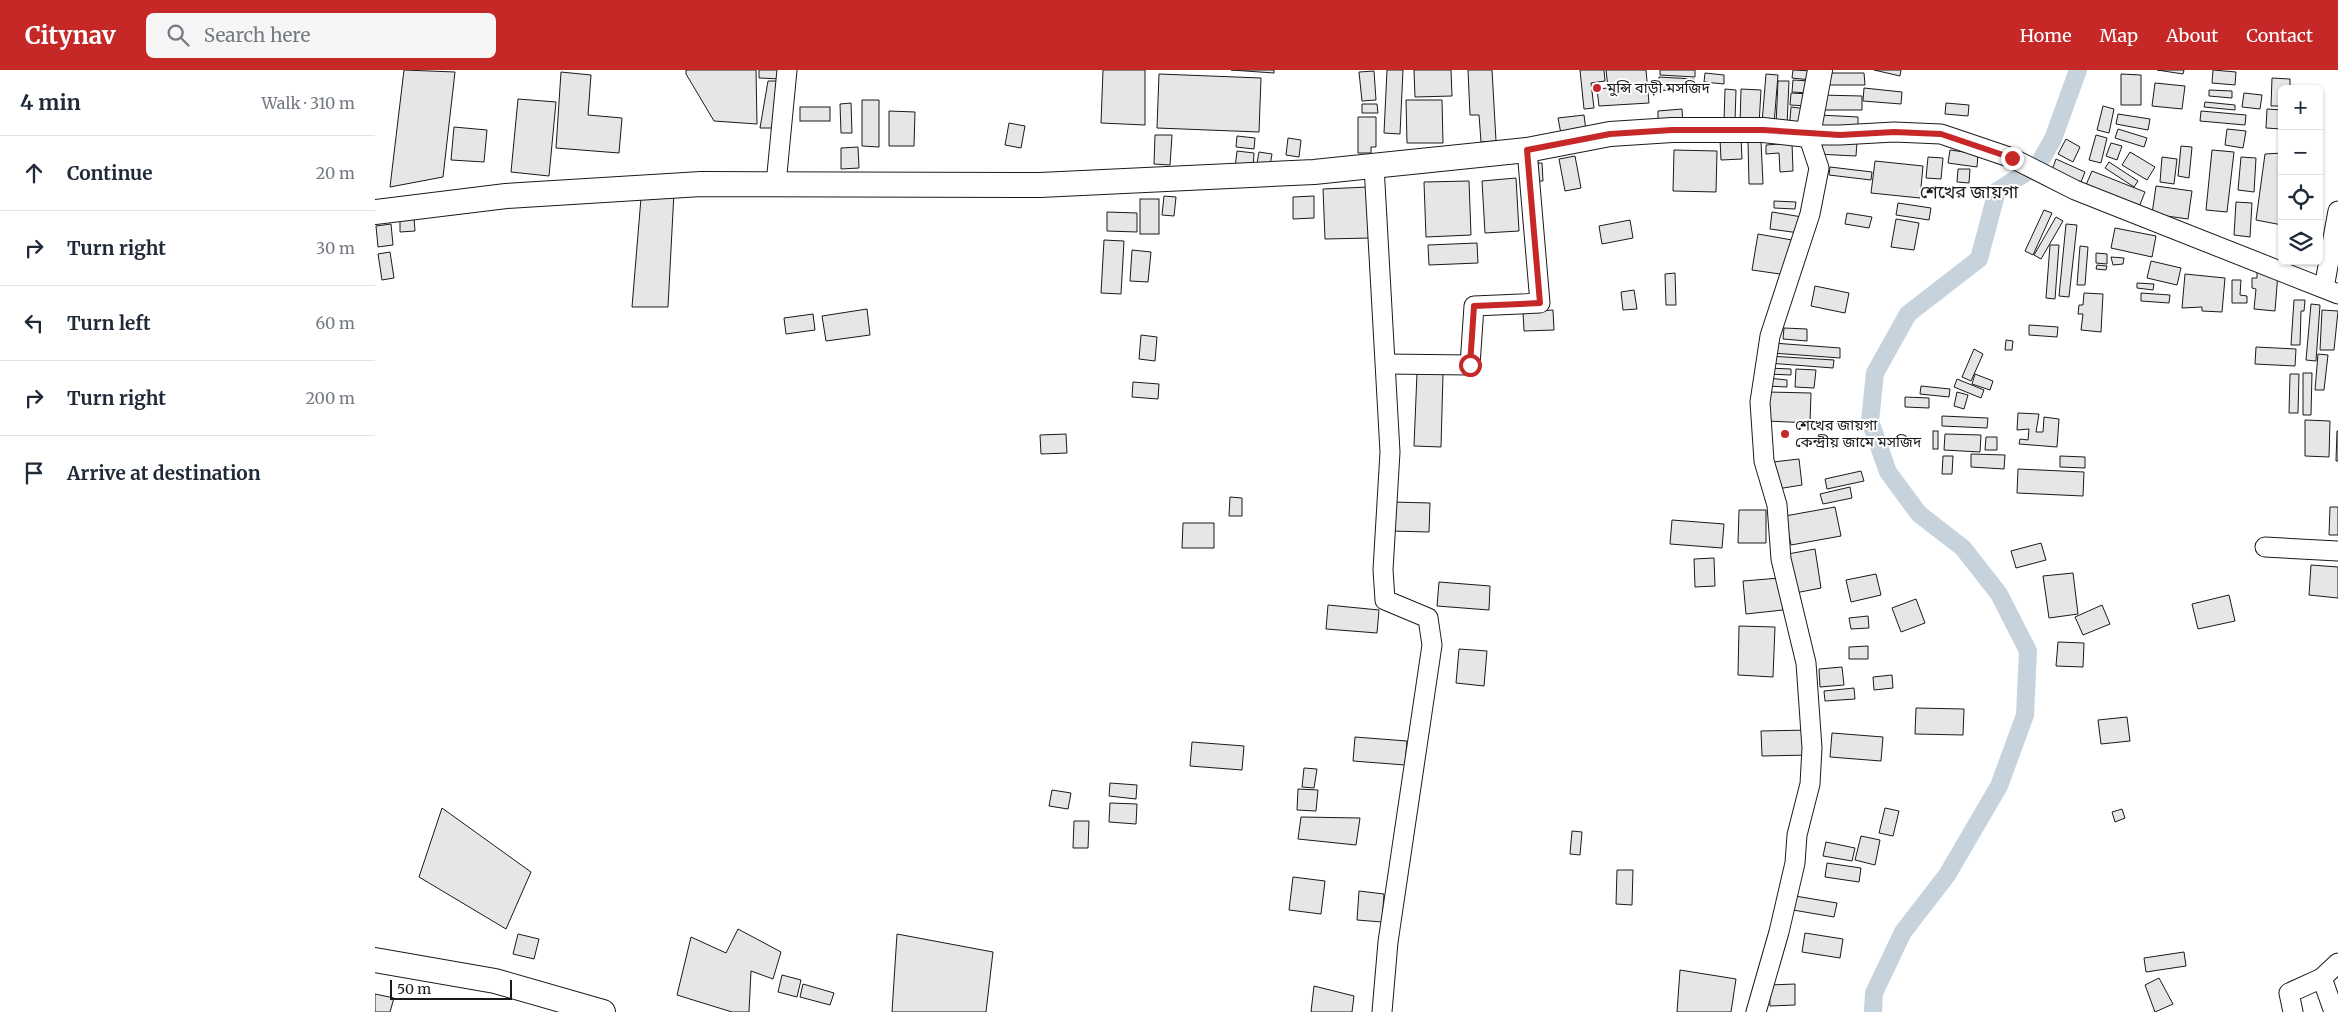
<!DOCTYPE html>
<meta charset="utf-8">
<style>
body{margin:0;font-family:Merriweather,"Noto Sans Bengali",serif;background:#f6f6f7;color:#1f2937}
.controls{position:absolute;right:15px;top:15px;display:grid;overflow:hidden;border-radius:8px;box-shadow:0 1px 4px #0004}
.controls button{width:45px;height:45px;display:grid;place-items:center;padding:0;border:0;border-bottom:1px solid #e0e1e3;background:#fff;color:#1f2937;font:25px sans-serif}
.scale{position:absolute;left:15px;bottom:12px;width:122px;box-sizing:border-box;padding-left:5px;border:2px solid #1a1a1a;border-top:0;font-size:14px;line-height:18px;white-space:nowrap;color:#1a1a1a;-webkit-text-stroke:4px #fff;paint-order:stroke}
.stop{position:absolute;width:15px;height:15px;margin:-11px;border:4px solid #c62828;border-radius:50%;background:#fff}
.stop.end{background:#c62828;border-color:#fff;box-shadow:0 1px 5px #0008}
.list{margin:0;padding:0;list-style:none}
h2{display:flex;justify-content:space-between;align-items:center;height:65px;margin:0;padding:0 20px;font-size:21px}
h2 small{font-size:16px;font-weight:400;color:#747a83}
.list li{display:grid;grid-template-columns:32px 1fr auto;gap:15px;align-items:center;box-sizing:border-box;height:75px;padding:0 20px;border-top:1px solid #e0e1e3}
.list b{display:block;font-size:19px;white-space:nowrap}
.list em{font-size:16px;font-style:normal;color:#747a83}
.icon{flex:none;width:28px;height:28px;fill:none;stroke:currentColor;stroke-width:2;stroke-linecap:round;stroke-linejoin:round}
.map{position:relative;flex:none;width:1963px;height:942px;overflow:hidden}
header{display:flex;align-items:center;gap:30px;box-sizing:border-box;height:70px;padding:0 25px;background:#c62828;color:#fff}
header strong{font-size:24px}
nav{display:flex;gap:28px;margin-inline-start:auto;font-size:18px}
.search{width:350px;height:45px;background:#f6f6f7;display:flex;align-items:center;gap:12px;box-sizing:border-box;padding:0 18px;border-radius:8px;color:#747a83;font-size:19px}
main{display:flex}
aside{flex:1;background:#fff}
.map>svg:first-child{display:block}
</style>
<header>
<strong>Citynav</strong>
<div class="search"><svg class="icon" aria-label="search" viewBox="0 0 24 24"><circle cx="10" cy="10" r="6"/><path d="M15 15l6 6"/></svg>Search here</div>
<nav><a>Home</a><a>Map</a><a>About</a><a>Contact</a></nav>
</header>
<main>
<aside>
<h2>4 min<small>Walk · 310 m</small></h2>
<ul class="list">
<li><svg class="icon" aria-label="ahead" viewBox="0 0 24 24"><path d="M12 20V5M6 11l6-6 6 6"/></svg><div><b>Continue</b></div><em>20 m</em></li>
<li><svg class="icon" aria-label="right" viewBox="0 0 24 24"><path d="M7 20v-9h11M14 6l5 5-5 5"/></svg><div><b>Turn right</b></div><em>30 m</em></li>
<li><svg class="icon" aria-label="left" viewBox="0 0 24 24"><path d="M17 20v-9H6M10 6l-5 5 5 5"/></svg><div><b>Turn left</b></div><em>60 m</em></li>
<li><svg class="icon" aria-label="right" viewBox="0 0 24 24"><path d="M7 20v-9h11M14 6l5 5-5 5"/></svg><div><b>Turn right</b></div><em>200 m</em></li>
<li><svg class="icon" aria-label="arrive" viewBox="0 0 24 24"><path d="M6 21V4h12l-3 4 3 4H6"/></svg><div><b>Arrive at destination</b></div></li>
</ul>
</aside>
<div class="map">
<svg width="1963" height="942" viewBox="0 0 1963 942">
<rect width="100%" height="100%" fill="#fff"/>
<g fill="none" stroke-linecap="round" stroke-linejoin="round">
<polyline stroke="#c6d2dc" stroke-width="18" points="1498,942 1499,923 1528,862 1572,805 1624,716 1650,645 1653,581 1624,524 1588,478 1544,444 1513,402 1495,351 1500,303 1533,244 1604,189 1622,121 1663,95 1678,69 1703,0"/>
</g>
<g fill="#e6e6e6" stroke="#1a1a1a">
<polygon points="29,0 80,2 68,107 15,117"/>
<polygon points="311,0 381,0 382,54 339,51 311,4"/>
<polygon points="384,0 406,0 406,9 384,8"/>
<polygon points="728,0 770,0 770,55 726,53"/>
<polygon points="856,0 899,0 899,3"/>
<polygon points="1012,0 1028,0 1025,64 1009,63"/>
<polygon points="1039,0 1076,0 1077,26 1040,27"/>
<polygon points="1093,0 1117,0 1121,71 1106,72 1104,45 1095,45"/>
<polygon points="1205,0 1229,0 1230,11 1216,13 1219,38 1209,39"/>
<polygon points="1231,0 1271,0 1274,33 1224,36 1222,19 1233,18"/>
<polygon points="1285,0 1320,0 1320,7 1285,5"/>
<polygon points="1418,0 1438,1 1436,10 1417,8"/>
<polygon points="1499,0 1526,0 1525,6"/>
<polygon points="1782,0 1809,0 1808,4"/>
<polygon points="1838,0 1861,2 1860,15 1837,13"/>
<polygon points="999,1 1001,30 987,31 984,2"/>
<polygon points="186,2 216,5 213,45 247,48 244,83 181,78"/>
<polygon points="1330,3 1349,5 1349,14 1329,12"/>
<polygon points="1449,3 1489,3 1490,15 1449,15"/>
<polygon points="784,4 886,8 884,62 782,58"/>
<polygon points="1391,4 1403,5 1399,54 1387,53"/>
<polygon points="1746,4 1766,5 1766,35 1746,35"/>
<polygon points="1284,7 1319,9 1319,22 1284,20"/>
<polygon points="1897,8 1915,9 1915,19 1907,19 1907,36 1896,36"/>
<polygon points="1418,10 1436,11 1435,23 1417,22"/>
<polygon points="393,11 405,11 401,58 385,58"/>
<polygon points="1403,11 1414,11 1412,55 1401,55"/>
<polygon points="1780,13 1810,16 1807,39 1777,36"/>
<polygon points="1489,18 1527,22 1526,34 1488,31"/>
<polygon points="1350,19 1361,20 1360,51 1349,51"/>
<polygon points="1366,19 1386,20 1384,55 1365,55"/>
<polygon points="1834,20 1857,21 1857,28 1834,26"/>
<polygon points="1416,23 1434,24 1433,36 1415,35"/>
<polygon points="1869,23 1887,25 1885,39 1867,37"/>
<polygon points="1444,25 1487,26 1487,40 1444,40"/>
<polygon points="143,29 181,32 174,106 136,102"/>
<polygon points="487,30 504,30 504,77 487,76"/>
<polygon points="1031,30 1067,30 1068,73 1032,73"/>
<polygon points="1830,32 1860,35 1860,40 1829,37"/>
<polygon points="476,33 477,63 466,63 465,34"/>
<polygon points="1571,33 1594,35 1593,46 1570,44"/>
<polygon points="987,34 1002,34 1003,43 987,43"/>
<polygon points="1728,36 1739,39 1734,63 1722,60"/>
<rect x="425" y="37" width="30" height="14"/>
<polygon points="1416,37 1432,39 1430,63 1414,61"/>
<polygon points="1307,39 1308,55 1283,57 1283,41"/>
<polygon points="1892,39 1907,40 1907,59 1891,58"/>
<polygon points="514,41 540,42 539,76 514,76"/>
<polygon points="1826,41 1871,45 1870,55 1825,51"/>
<polygon points="1743,44 1775,49 1773,60 1741,54"/>
<polygon points="1209,45 1211,61 1186,64 1183,48"/>
<polygon points="1444,45 1483,47 1483,63 1443,61"/>
<polygon points="983,47 1001,47 1001,77 996,77 996,83 983,83"/>
<polygon points="634,53 650,56 646,78 630,75"/>
<polygon points="79,57 112,60 109,92 76,90"/>
<polygon points="1743,59 1772,68 1769,77 1740,68"/>
<polygon points="1852,59 1871,61 1868,78 1850,75"/>
<polygon points="780,65 797,65 795,95 779,94"/>
<polygon points="1721,65 1732,68 1726,93 1714,90"/>
<polygon points="862,66 880,68 879,79 861,77"/>
<polygon points="1366,67 1367,89 1346,90 1345,69"/>
<polygon points="913,68 926,70 924,87 911,85"/>
<polygon points="1691,69 1705,77 1698,92 1683,84"/>
<polygon points="1442,70 1482,72 1481,86 1441,84"/>
<polygon points="1373,71 1386,71 1388,114 1374,114"/>
<polygon points="1417,73 1418,101 1405,102 1404,83 1391,84 1391,75"/>
<polygon points="1736,73 1747,76 1742,90 1731,86"/>
<polygon points="1806,76 1817,77 1814,108 1803,106"/>
<polygon points="483,77 484,98 466,99 466,78"/>
<polygon points="1299,80 1342,81 1341,122 1298,121"/>
<polygon points="1575,80 1603,84 1602,97 1573,93"/>
<polygon points="1837,80 1859,82 1852,142 1831,140"/>
<polygon points="862,81 879,83 878,99 860,98"/>
<polygon points="884,82 897,84 894,101 881,99"/>
<polygon points="1755,82 1780,97 1772,110 1747,95"/>
<polygon points="1907,83 1907,155 1881,150 1890,84"/>
<polygon points="1200,86 1206,118 1190,121 1184,89"/>
<polygon points="1553,87 1568,88 1566,109 1551,108"/>
<polygon points="1787,87 1802,89 1799,114 1785,112"/>
<polygon points="1866,87 1881,88 1879,122 1863,120"/>
<polygon points="1681,89 1710,102 1706,112 1677,100"/>
<polygon points="1500,91 1548,96 1545,128 1496,123"/>
<polygon points="1734,92 1763,111 1759,117 1730,98"/>
<polygon points="1160,93 1167,93 1168,111 1161,111"/>
<polygon points="1455,97 1497,102 1496,110 1454,105"/>
<polygon points="1583,99 1595,99 1594,113 1582,112"/>
<polygon points="1717,101 1770,122 1764,137 1711,115"/>
<polygon points="1141,108 1144,161 1110,163 1107,111"/>
<polygon points="1094,111 1096,165 1051,167 1049,112"/>
<polygon points="1781,116 1817,121 1813,149 1777,144"/>
<polygon points="994,117 996,168 950,169 948,119"/>
<polygon points="299,122 293,237 257,237 266,128"/>
<polygon points="789,126 801,127 799,146 787,145"/>
<polygon points="939,126 939,148 918,149 918,127"/>
<rect x="765" y="129" width="19" height="35"/>
<polygon points="1399,131 1421,132 1420,139 1399,138"/>
<polygon points="1861,132 1877,133 1875,167 1859,165"/>
<polygon points="1523,133 1556,138 1554,150 1521,145"/>
<polygon points="1669,140 1677,143 1658,185 1650,181"/>
<polygon points="732,142 762,143 762,162 732,161"/>
<polygon points="1397,142 1427,147 1424,163 1395,159"/>
<polygon points="1472,143 1497,147 1494,158 1470,154"/>
<polygon points="1681,147 1688,151 1666,189 1659,185"/>
<polygon points="39,148 40,161 25,162 25,149"/>
<polygon points="1521,149 1544,153 1539,180 1516,177"/>
<polygon points="1255,150 1258,168 1227,174 1224,156"/>
<polygon points="16,154 18,175 3,177 1,156"/>
<polygon points="1691,154 1702,155 1694,227 1684,226"/>
<polygon points="1740,158 1781,166 1777,187 1736,178"/>
<polygon points="1383,164 1417,170 1412,205 1377,200"/>
<polygon points="729,170 749,171 746,224 726,223"/>
<polygon points="1102,173 1103,193 1054,195 1053,175"/>
<polygon points="1675,175 1684,175 1680,229 1671,228"/>
<polygon points="1705,176 1713,177 1710,215 1702,215"/>
<polygon points="757,180 776,182 773,212 755,211"/>
<polygon points="15,182 19,208 7,210 3,184"/>
<polygon points="1721,183 1732,184 1732,194 1721,193"/>
<polygon points="1736,187 1749,188 1748,194 1738,195"/>
<polygon points="1776,191 1806,198 1802,215 1772,208"/>
<polygon points="1722,195 1732,196 1731,200 1721,199"/>
<polygon points="1882,202 1903,203 1900,241 1879,239 1881,219 1877,218 1877,208 1882,208"/>
<polygon points="1300,203 1301,235 1291,235 1290,204"/>
<polygon points="1810,204 1850,208 1847,242 1827,241 1827,237 1807,238"/>
<polygon points="1857,210 1866,210 1865,225 1872,226 1872,233 1857,233"/>
<polygon points="1762,213 1779,214 1778,220 1762,218"/>
<polygon points="1440,216 1474,223 1470,243 1436,236"/>
<polygon points="1259,220 1262,239 1248,240 1246,222"/>
<polygon points="1709,223 1728,224 1726,262 1706,260 1708,244 1703,244 1704,235 1708,235"/>
<polygon points="1766,223 1795,225 1794,233 1766,231"/>
<polygon points="1919,230 1930,230 1929,241 1926,241 1925,275 1916,275"/>
<polygon points="1936,234 1945,235 1941,291 1931,290"/>
<polygon points="492,239 495,265 451,271 447,246"/>
<polygon points="1178,240 1179,260 1149,261 1148,242"/>
<polygon points="1947,240 1963,241 1959,280 1945,280"/>
<polygon points="438,244 440,260 411,264 409,248"/>
<polygon points="1654,255 1683,257 1682,267 1654,265"/>
<polygon points="1409,258 1432,259 1432,271 1408,269"/>
<polygon points="766,265 782,267 780,291 764,289"/>
<polygon points="1631,270 1638,271 1637,280 1630,280"/>
<polygon points="1398,273 1465,278 1465,288 1397,283"/>
<polygon points="1881,277 1921,279 1920,296 1880,294"/>
<polygon points="1599,279 1608,284 1596,311 1587,307"/>
<polygon points="1943,284 1953,285 1949,320 1940,320"/>
<polygon points="1394,286 1459,290 1458,298 1393,293"/>
<polygon points="1393,298 1416,299 1416,305 1392,304"/>
<polygon points="1421,299 1441,300 1439,318 1420,317"/>
<polygon points="1042,303 1068,304 1066,377 1039,376"/>
<polygon points="1928,303 1937,303 1936,345 1928,345"/>
<polygon points="1600,304 1618,311 1615,320 1597,314"/>
<polygon points="1915,304 1924,304 1923,343 1914,343"/>
<polygon points="1393,308 1412,310 1412,317 1392,316"/>
<polygon points="1582,309 1609,320 1606,328 1579,317"/>
<polygon points="758,312 784,314 783,329 757,327"/>
<polygon points="1546,316 1575,319 1574,327 1545,324"/>
<polygon points="1393,322 1436,323 1435,353 1392,351"/>
<polygon points="1582,322 1593,325 1589,339 1579,336"/>
<polygon points="1530,327 1554,328 1554,338 1530,337"/>
<polygon points="1643,343 1664,344 1661,362 1668,362 1669,347 1684,349 1682,377 1644,374 1645,369 1653,370 1654,359 1642,360"/>
<polygon points="1567,346 1613,348 1612,358 1567,356"/>
<polygon points="1930,350 1955,351 1954,387 1930,386"/>
<rect x="1558" y="361" width="5" height="18"/>
<polygon points="1962,361 1963,361 1963,391 1961,391"/>
<polygon points="691,364 692,383 666,384 665,365"/>
<polygon points="1570,364 1606,365 1605,382 1569,380"/>
<polygon points="1611,367 1622,367 1622,380 1610,380"/>
<polygon points="1596,384 1630,385 1629,399 1596,397"/>
<polygon points="1568,386 1578,386 1577,404 1567,404"/>
<polygon points="1685,386 1710,387 1710,398 1685,397"/>
<polygon points="1424,389 1427,415 1402,419 1398,392"/>
<polygon points="1643,399 1709,402 1708,426 1642,423"/>
<polygon points="1486,401 1489,411 1452,419 1450,409"/>
<polygon points="1475,417 1477,428 1448,434 1445,424"/>
<polygon points="855,427 867,428 867,446 854,446"/>
<polygon points="1017,432 1055,433 1054,462 1016,461"/>
<polygon points="1460,437 1466,466 1416,475 1410,446"/>
<polygon points="1955,437 1963,437 1963,465 1954,465"/>
<polygon points="1364,440 1391,440 1391,473 1363,473"/>
<polygon points="1297,450 1349,454 1347,478 1295,474"/>
<polygon points="808,453 839,453 839,478 807,478"/>
<polygon points="1666,473 1671,490 1641,498 1636,481"/>
<polygon points="1440,479 1446,518 1420,523 1413,484"/>
<polygon points="1339,488 1340,516 1320,517 1319,489"/>
<polygon points="1936,495 1963,497 1963,528 1934,525"/>
<polygon points="1698,503 1703,544 1674,548 1668,506"/>
<polygon points="1501,504 1506,525 1476,532 1471,510"/>
<polygon points="1405,508 1408,540 1371,544 1368,511"/>
<polygon points="1064,512 1115,516 1114,540 1062,536"/>
<polygon points="1854,525 1860,551 1823,559 1817,534"/>
<polygon points="1541,529 1550,553 1526,562 1517,538"/>
<polygon points="953,535 1004,540 1002,563 951,559"/>
<polygon points="1727,535 1735,554 1708,565 1700,547"/>
<polygon points="1493,546 1494,558 1476,559 1474,548"/>
<polygon points="1364,556 1400,557 1398,607 1363,605"/>
<polygon points="1683,572 1709,573 1708,597 1681,596"/>
<polygon points="1493,576 1493,589 1474,589 1474,577"/>
<polygon points="1084,579 1112,581 1109,616 1081,613"/>
<polygon points="1467,597 1469,615 1445,617 1444,599"/>
<polygon points="1517,605 1518,618 1499,620 1498,607"/>
<polygon points="1479,618 1480,629 1450,631 1449,621"/>
<polygon points="1541,638 1589,639 1588,665 1540,664"/>
<polygon points="1752,647 1755,671 1726,674 1723,650"/>
<polygon points="1435,660 1436,685 1387,686 1386,661"/>
<polygon points="1457,663 1508,667 1506,691 1455,687"/>
<polygon points="980,667 1032,671 1030,695 978,691"/>
<polygon points="817,672 869,676 867,700 815,696"/>
<polygon points="929,698 942,699 939,718 927,717"/>
<polygon points="735,713 762,715 761,729 734,726"/>
<polygon points="923,719 943,720 941,741 922,740"/>
<polygon points="677,720 696,723 693,739 674,736"/>
<polygon points="735,733 762,734 761,754 734,752"/>
<polygon points="67,738 156,802 131,859 44,807"/>
<polygon points="1510,738 1524,741 1518,766 1504,763"/>
<polygon points="1747,739 1750,748 1740,752 1737,742"/>
<polygon points="926,747 985,748 981,775 923,769"/>
<polygon points="699,751 714,751 713,778 698,778"/>
<polygon points="1197,761 1207,762 1205,785 1195,784"/>
<polygon points="1486,766 1505,770 1500,795 1480,790"/>
<polygon points="1451,772 1480,778 1477,791 1448,786"/>
<polygon points="1452,793 1486,798 1484,812 1450,807"/>
<polygon points="1242,800 1258,800 1257,835 1241,834"/>
<polygon points="918,807 950,811 946,844 914,840"/>
<polygon points="984,821 1009,824 1007,852 982,850"/>
<polygon points="1420,826 1462,833 1459,847 1418,840"/>
<polygon points="363,859 406,882 398,909 376,901 374,942 357,942 302,925 316,867 351,883"/>
<polygon points="1430,863 1468,869 1465,888 1427,882"/>
<polygon points="143,864 164,869 159,889 138,884"/>
<polygon points="522,864 618,882 611,942 517,942"/>
<polygon points="1809,882 1811,896 1771,902 1769,888"/>
<polygon points="1305,900 1361,909 1356,942 1302,942"/>
<polygon points="407,905 426,910 422,927 403,922"/>
<polygon points="1784,908 1798,934 1780,942 1770,915"/>
<polygon points="428,914 459,923 455,935 425,927"/>
<polygon points="1420,914 1420,935 1395,936 1394,915"/>
<polygon points="939,916 979,926 977,942 936,942"/>
<polygon points="0,924 19,928 15,942 0,942"/>
</g>
<g fill="none" stroke-linecap="round" stroke-linejoin="round">
<g stroke="#1a1a1a" stroke-width="21">
<g id="minor">
<polyline points="999,96 1015,382 1008,500 1010,530 1053,548 1057,575 1013,872 1007,942"/>
<polyline points="401,114 412,0"/>
<polyline points="1949,218 1963,141"/>
<polyline points="1011,294 1095,295 1099,236 1165,233 1152,80"/>
<polyline points="1890,477 1963,481"/>
<polyline points="1947,908 1963,893"/>
<polyline points="1381,942 1404,862 1420,793 1422,765 1435,714 1437,678 1431,593 1406,489 1402,435 1389,391 1385,332 1395,266 1435,144 1444,98 1433,65 1465,65 1519,62 1566,64 1637,88 1700,120 1963,224"/>
<polyline points="1918,942 1914,923 1947,908 1959,942"/>
</g>
</g>
<g stroke="#1a1a1a" stroke-width="26">
<g id="major">
<polyline points="0,142 131,126 326,114 665,115 939,102 1152,80 1235,64 1297,60 1388,60 1433,65 1445,0"/>
<polyline points="0,890 120,911 228,942"/>
</g>
</g>
<use href="#minor" stroke="#fff" stroke-width="19"/>
<use href="#major" stroke="#fff" stroke-width="24"/>
</g>
<g fill="none" stroke-linecap="round" stroke-linejoin="round">
<polyline stroke="#c62828" stroke-width="6" points="1095,295 1099,236 1165,233 1152,80 1235,64 1297,60 1388,60 1465,65 1519,62 1566,64 1637,88"/>
</g>
<g fill="#c62828" stroke="#fff" stroke-width="2">
<circle cx="1222" cy="18" r="5"/>
<circle cx="1410" cy="364" r="5"/>
</g>
<g text-anchor="middle" stroke-width="4" stroke-linejoin="round" paint-order="stroke">
<g font-size="15" fill="#1a1a1a" stroke="#fff" text-anchor="start">
<text x="1232" y="23">মুন্সি বাড়ী মসজিদ</text>
<text x="1420" y="360">শেখের জায়গা<tspan x="1420" dy="17">কেন্দ্রীয় জামে মসজিদ</tspan></text>
</g>
<g font-size="18" fill="#1a1a1a" stroke="#fff">
<text x="1594" y="128">শেখের জায়গা</text>
</g>
</g>
</svg>
<div class="controls">
<button>+</button>
<button>−</button>
<button><svg class="icon" aria-label="locate" viewBox="0 0 24 24"><circle cx="12" cy="12" r="6"/><path d="M12 2v4M12 18v4M2 12h4M18 12h4"/></svg></button>
<button><svg class="icon" aria-label="layers" viewBox="0 0 24 24"><path d="M12 4l9 5-9 5-9-5zM3 14l9 5 9-5"/></svg></button>
</div>
<div class="scale">50 m</div>
<div class="stop" style="left:1095px;top:295px"></div>
<div class="stop end" style="left:1637px;top:88px"></div>
</div>
</main>
